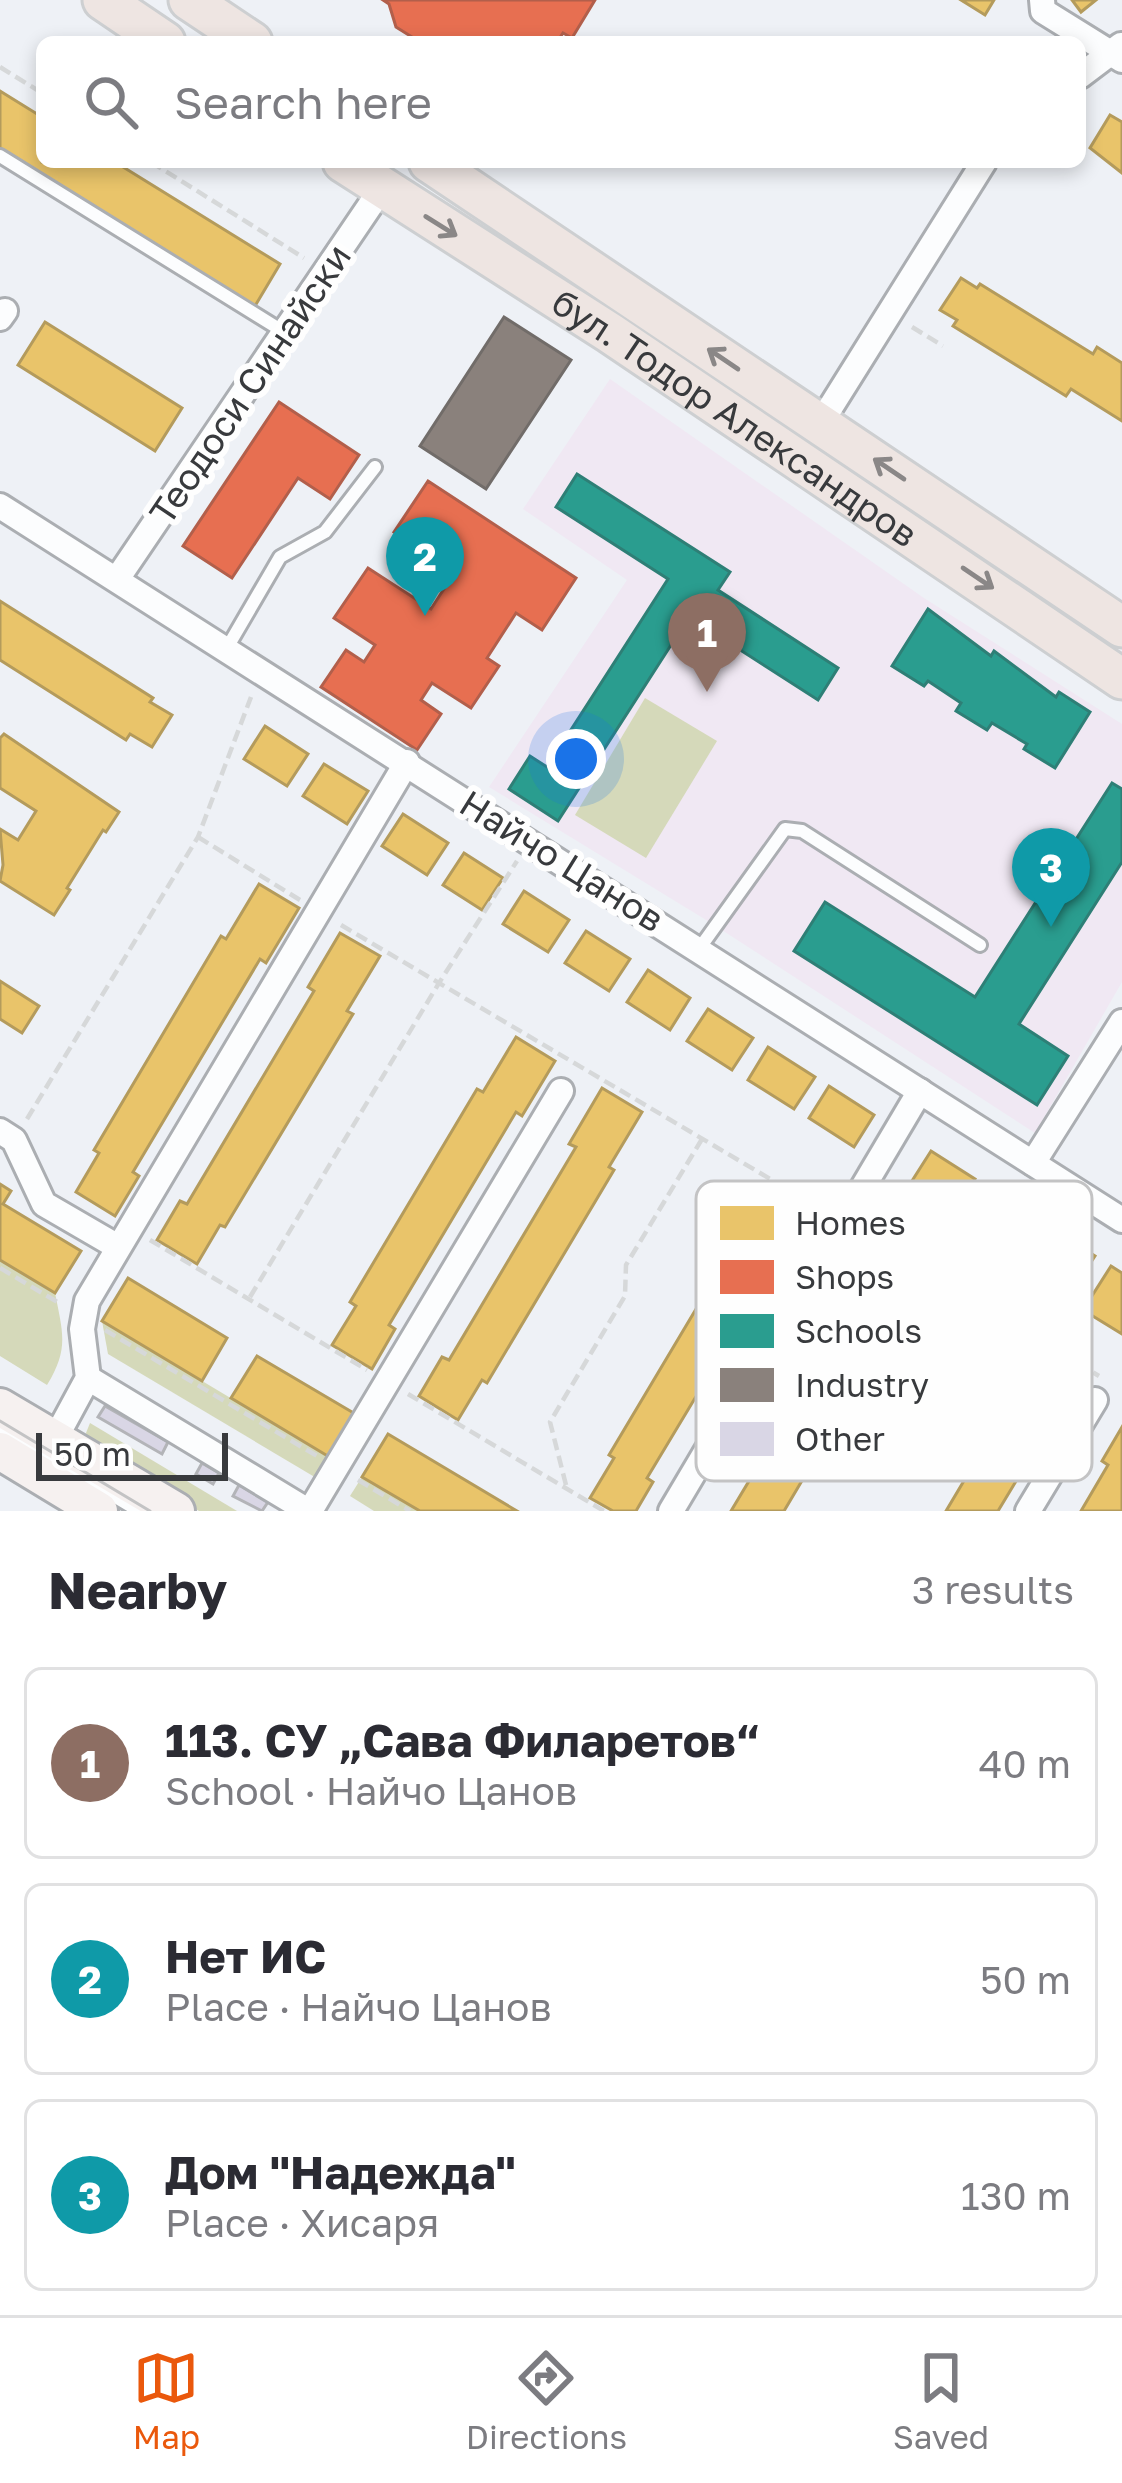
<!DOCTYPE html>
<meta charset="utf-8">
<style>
body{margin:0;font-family:"Golos Text",sans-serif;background:#f2f2f3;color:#2b2b33}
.scale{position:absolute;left:36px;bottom:30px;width:192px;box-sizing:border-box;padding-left:12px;border:6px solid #383a3d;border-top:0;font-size:33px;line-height:42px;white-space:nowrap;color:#383a3d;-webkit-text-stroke:9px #fefefe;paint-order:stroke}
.you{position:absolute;left:576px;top:759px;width:42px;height:42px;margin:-30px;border:9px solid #fff;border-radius:50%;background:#1a73e8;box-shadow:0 0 0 18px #1a73e833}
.badge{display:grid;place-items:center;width:78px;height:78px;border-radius:50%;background:#ea580c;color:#fff;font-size:39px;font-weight:700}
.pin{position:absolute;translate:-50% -99px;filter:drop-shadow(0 3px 6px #0008)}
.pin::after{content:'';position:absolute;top:63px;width:42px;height:36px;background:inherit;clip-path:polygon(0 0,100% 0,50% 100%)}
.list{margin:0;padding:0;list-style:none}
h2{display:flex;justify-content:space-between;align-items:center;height:156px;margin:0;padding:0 48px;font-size:51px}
h2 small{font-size:39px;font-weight:400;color:#7c7c81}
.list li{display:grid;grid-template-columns:78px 1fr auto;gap:36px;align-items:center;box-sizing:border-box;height:192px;margin:0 24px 24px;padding:0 24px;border:3px solid #e1e1e2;border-radius:18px}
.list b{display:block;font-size:45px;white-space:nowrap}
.list p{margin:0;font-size:39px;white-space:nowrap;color:#7c7c81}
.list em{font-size:39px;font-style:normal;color:#7c7c81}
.icon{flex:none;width:66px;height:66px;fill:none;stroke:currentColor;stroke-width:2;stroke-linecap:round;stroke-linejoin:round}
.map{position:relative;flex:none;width:1122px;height:1511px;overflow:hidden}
.search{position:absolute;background:#fff;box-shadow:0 6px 18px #0003;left:36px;right:36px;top:36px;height:132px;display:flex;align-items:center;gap:30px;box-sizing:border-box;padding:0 42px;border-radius:18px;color:#7c7c81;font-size:45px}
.sheet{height:804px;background:#fff}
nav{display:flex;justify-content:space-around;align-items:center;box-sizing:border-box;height:168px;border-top:3px solid #e1e1e2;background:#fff;font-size:33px;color:#7c7c81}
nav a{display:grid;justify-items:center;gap:6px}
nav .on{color:#ea580c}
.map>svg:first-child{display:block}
</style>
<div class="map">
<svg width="1122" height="1511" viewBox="0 0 1122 1511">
<rect width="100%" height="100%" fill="#eef1f6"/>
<polygon fill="#f0e8f3" points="610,379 924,598 1122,724 1122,982 1035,1133 711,923 489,787 627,580 523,509"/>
<g fill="#d5d9ba">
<polygon points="645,698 717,741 646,858 575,815"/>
<path d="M 0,1260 L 55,1293 C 63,1333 69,1349 47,1385 L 0,1356 Z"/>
<polygon points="102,1321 331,1458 318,1479 108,1354"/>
<polygon points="90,1423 237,1511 199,1511 89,1444 86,1433"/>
<polygon points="362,1477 420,1511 374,1511 350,1496"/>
</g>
<g fill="#e9c46a" stroke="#b49b5c" stroke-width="3">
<polygon points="961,0 994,0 985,15"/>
<polygon points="1072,0 1096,0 1081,12"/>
<polygon points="0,91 42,117 42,162 115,162 280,264 255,306 0,148"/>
<polygon points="1110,115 1122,122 1122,173 1090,148"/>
<polygon points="961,278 977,288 980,284 1093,354 1097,347 1122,363 1122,421 1071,389 1066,396 953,326 957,320 940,310"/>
<polygon points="45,322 182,408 155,451 18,365"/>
<polygon points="0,601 153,698 150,702 172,715 152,747 130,734 126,740 0,660"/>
<polygon points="265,726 308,754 287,786 244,759"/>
<polygon points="4,734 119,812 106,832 103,830 67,888 70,890 54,915 0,881 3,865 0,829 18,840 36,811 0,788 0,738"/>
<polygon points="324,764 368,791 347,824 303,796"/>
<polygon points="403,814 448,843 427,875 382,846"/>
<polygon points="464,853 503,878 482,910 443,885"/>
<polygon points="259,884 299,908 266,963 260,959 133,1172 139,1176 115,1216 76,1192 99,1153 94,1150 221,936 226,939"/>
<polygon points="524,891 569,920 548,952 503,924"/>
<polygon points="586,931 630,959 609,991 565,963"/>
<polygon points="340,933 380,956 347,1011 353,1014 225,1227 220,1225 197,1264 157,1240 180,1201 187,1204 314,991 308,987"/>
<polygon points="648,970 690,998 670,1030 627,1002"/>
<polygon points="0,981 39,1006 22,1033 0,1019"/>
<polygon points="708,1009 753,1038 732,1070 687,1041"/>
<polygon points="516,1037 555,1061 522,1116 516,1112 389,1325 395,1329 372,1369 332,1345 356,1306 350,1302 477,1089 483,1092"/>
<polygon points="768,1047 815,1077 794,1109 748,1080"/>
<polygon points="829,1086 874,1115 854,1147 809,1118"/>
<polygon points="602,1088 642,1112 609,1167 614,1170 487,1383 482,1380 458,1420 419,1396 442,1357 449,1360 576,1147 569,1144"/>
<polygon points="931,1151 975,1179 954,1211 910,1184"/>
<polygon points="0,1184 11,1191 3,1204 81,1251 55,1293 0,1260"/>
<polygon points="774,1190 814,1214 781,1268 775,1265 647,1478 653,1482 636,1511 613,1511 590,1498 614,1458 609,1455 736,1242 741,1245"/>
<polygon points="1050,1227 1095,1256 1067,1299 1022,1271"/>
<polygon points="877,1252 917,1276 884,1331 889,1334 784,1511 731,1511 851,1311 844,1307"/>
<polygon points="1111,1266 1122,1273 1122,1334 1083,1310"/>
<polygon points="128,1278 227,1338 202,1381 102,1321"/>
<polygon points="1047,1353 1087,1377 1054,1432 1048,1428 998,1511 946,1511 1009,1405 1014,1408"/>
<polygon points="257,1356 357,1415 331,1458 231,1398"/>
<polygon points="1122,1427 1122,1511 1081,1511 1108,1465 1102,1461"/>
<polygon points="388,1434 517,1511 420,1511 362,1477"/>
</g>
<g fill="#e76f51" stroke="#b25f4b" stroke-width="3">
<polygon points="383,0 595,0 572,38 563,33 557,42 420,42 396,27 389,4"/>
<polygon points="279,402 359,455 330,499 298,478 232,578 183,546"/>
<polygon points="428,481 576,578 542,630 516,613 487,658 499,666 471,708 432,683 421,700 441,714 417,750 321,687 346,650 364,662 375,645 334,618 368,568 431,609 455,572 394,532"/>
</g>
<g fill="#2a9d8f" stroke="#2e7f76" stroke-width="3">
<polygon points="577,474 730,572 718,590 838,668 818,700 689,617 558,821 509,789 530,756 547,767 668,579 556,507"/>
<polygon points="928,609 991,656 994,651 1056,697 1059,692 1090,712 1055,768 1024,749 1027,744 992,723 987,730 956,711 961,703 928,681 924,686 892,666"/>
<polygon points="1112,783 1122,789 1122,862 1019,1024 1068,1056 1037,1105 794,951 825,902 975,997"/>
</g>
<polygon fill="#8a817c" stroke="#716c69" stroke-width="3" points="504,317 571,360 486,489 420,446"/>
<g fill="#d9d6e5" stroke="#b3b4b8" stroke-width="3">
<polygon points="105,1406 168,1442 162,1454 98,1417"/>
<polygon points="202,1463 219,1473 213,1484 196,1474"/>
<polygon points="239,1485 268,1502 262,1511 233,1496"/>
</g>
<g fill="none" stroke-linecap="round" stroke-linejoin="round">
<g stroke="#abaeb2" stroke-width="18">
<g id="lane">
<polyline points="0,156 284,332"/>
<polyline points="227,648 280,557 325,532 375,467"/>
<polyline points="699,949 785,829 802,831 980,945"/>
<polyline points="0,1428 139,1511"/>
</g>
</g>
<g stroke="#abaeb2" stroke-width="30">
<g id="street">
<polyline points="1042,0 1043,11 1122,60"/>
<polyline points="1080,76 1121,45"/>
<polyline points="0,318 5,311"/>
<polyline points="820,424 984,162"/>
<polyline points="0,506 1122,1220"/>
<polyline points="117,579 382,188"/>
<polyline points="0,1131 14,1140 44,1204 118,1247"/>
<polyline points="1033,1163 1122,1022"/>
<polyline points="88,1378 308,1511"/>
<polyline points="55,1439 88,1378 82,1329 87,1301 407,762"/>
<polyline points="310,1511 561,1091"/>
<polyline points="671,1511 920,1091"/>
<polyline points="1028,1511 1095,1400"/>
</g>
</g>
<g stroke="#abaeb2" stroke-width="42">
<g id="secondary">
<polyline points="0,1407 176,1511"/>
<polyline points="0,1451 99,1511"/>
</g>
</g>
<g stroke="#cdcfd1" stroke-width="45">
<g id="primary">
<polyline points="103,0 165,42"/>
<polyline points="189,0 252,42"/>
<path id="s1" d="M 343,162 L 610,333 L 1122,679"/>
<polyline points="429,162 1122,627"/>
</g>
</g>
<g stroke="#d6d8d9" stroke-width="4.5" stroke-dasharray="12 6" stroke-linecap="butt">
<polyline points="0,67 42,93"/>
<polyline points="151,162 304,258"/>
<polyline points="912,327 943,346"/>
<polyline points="198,837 300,900"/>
<polyline points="341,925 821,1209"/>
<polyline points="27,1119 198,837 251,697"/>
<polyline points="862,1233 1099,1376"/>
<polyline points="150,1240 367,1370"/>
<polyline points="0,1268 59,1303"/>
<polyline points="250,1297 439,983 517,861"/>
<polyline points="105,1330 317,1456"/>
<polyline points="408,1394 604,1511"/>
<polyline points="358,1480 410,1511"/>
<polyline points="566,1485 550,1422 625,1296 626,1265 702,1139"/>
</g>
<use href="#lane" stroke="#fcfdfe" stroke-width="12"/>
<use href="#street" stroke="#fcfdfe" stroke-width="24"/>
<use href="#secondary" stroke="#f6f1f0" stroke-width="36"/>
<use href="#primary" stroke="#eee5e2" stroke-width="39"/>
<polyline stroke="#c3c3c4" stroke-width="3" points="0,1421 150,1511"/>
</g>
<defs><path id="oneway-shaft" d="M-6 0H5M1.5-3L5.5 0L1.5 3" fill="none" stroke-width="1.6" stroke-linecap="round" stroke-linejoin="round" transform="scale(3)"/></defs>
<g stroke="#8a8787">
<use href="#oneway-shaft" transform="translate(441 226) rotate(32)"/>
<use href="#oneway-shaft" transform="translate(723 359) rotate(-146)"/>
<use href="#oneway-shaft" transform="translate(889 469) rotate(-146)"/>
<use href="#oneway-shaft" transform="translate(978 578) rotate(34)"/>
</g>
<g text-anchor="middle" stroke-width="12" stroke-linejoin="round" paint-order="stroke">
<g font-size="36" fill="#383a3d" stroke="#fefefe">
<text transform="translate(250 384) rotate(-56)" y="13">Теодоси Синайски</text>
<text dy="13" stroke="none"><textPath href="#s1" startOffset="468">бул. Тодор Александров</textPath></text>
<text transform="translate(562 861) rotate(32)" y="13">Найчо Цанов</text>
</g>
</g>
<rect x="696" y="1181" width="396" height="300" rx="18" fill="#fefefe" stroke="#c3c3c4" stroke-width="3"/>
<rect x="720" y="1206" width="54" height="34" fill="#e9c46a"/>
<rect x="720" y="1260" width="54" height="34" fill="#e76f51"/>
<rect x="720" y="1314" width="54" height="34" fill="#2a9d8f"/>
<rect x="720" y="1368" width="54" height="34" fill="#8a817c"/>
<rect x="720" y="1422" width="54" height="34" fill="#d9d6e5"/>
<g font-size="33" fill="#383a3d">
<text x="795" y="1235">Homes</text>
<text x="795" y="1289">Shops</text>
<text x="795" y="1343">Schools</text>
<text x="795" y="1397">Industry</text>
<text x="795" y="1451">Other</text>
</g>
</svg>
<div class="scale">50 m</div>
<div class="you"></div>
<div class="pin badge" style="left:707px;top:692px;background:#8d6e63">1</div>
<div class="pin badge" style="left:425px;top:616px;background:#0f9aa8">2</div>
<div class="pin badge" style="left:1051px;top:927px;background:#0f9aa8">3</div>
<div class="search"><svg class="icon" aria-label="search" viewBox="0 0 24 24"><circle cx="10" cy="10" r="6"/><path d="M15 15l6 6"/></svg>Search here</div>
</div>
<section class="sheet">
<h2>Nearby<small>3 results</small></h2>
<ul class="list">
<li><span class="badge" style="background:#8d6e63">1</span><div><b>113. СУ „Сава Филаретов“</b><p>School · Найчо Цанов</p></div><em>40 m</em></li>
<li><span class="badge" style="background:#0f9aa8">2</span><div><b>Нет ИС</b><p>Place · Найчо Цанов</p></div><em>50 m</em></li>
<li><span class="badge" style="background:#0f9aa8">3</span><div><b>Дом &quot;Надежда&quot;</b><p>Place · Хисаря</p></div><em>130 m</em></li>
</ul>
</section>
<nav>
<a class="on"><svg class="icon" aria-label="map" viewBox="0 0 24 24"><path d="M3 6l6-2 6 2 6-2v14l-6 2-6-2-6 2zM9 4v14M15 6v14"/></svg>Map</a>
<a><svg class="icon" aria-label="directions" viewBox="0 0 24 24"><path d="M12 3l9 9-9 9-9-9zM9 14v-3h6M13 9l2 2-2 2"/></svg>Directions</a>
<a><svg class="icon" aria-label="saved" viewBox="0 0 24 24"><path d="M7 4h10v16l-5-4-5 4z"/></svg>Saved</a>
</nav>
